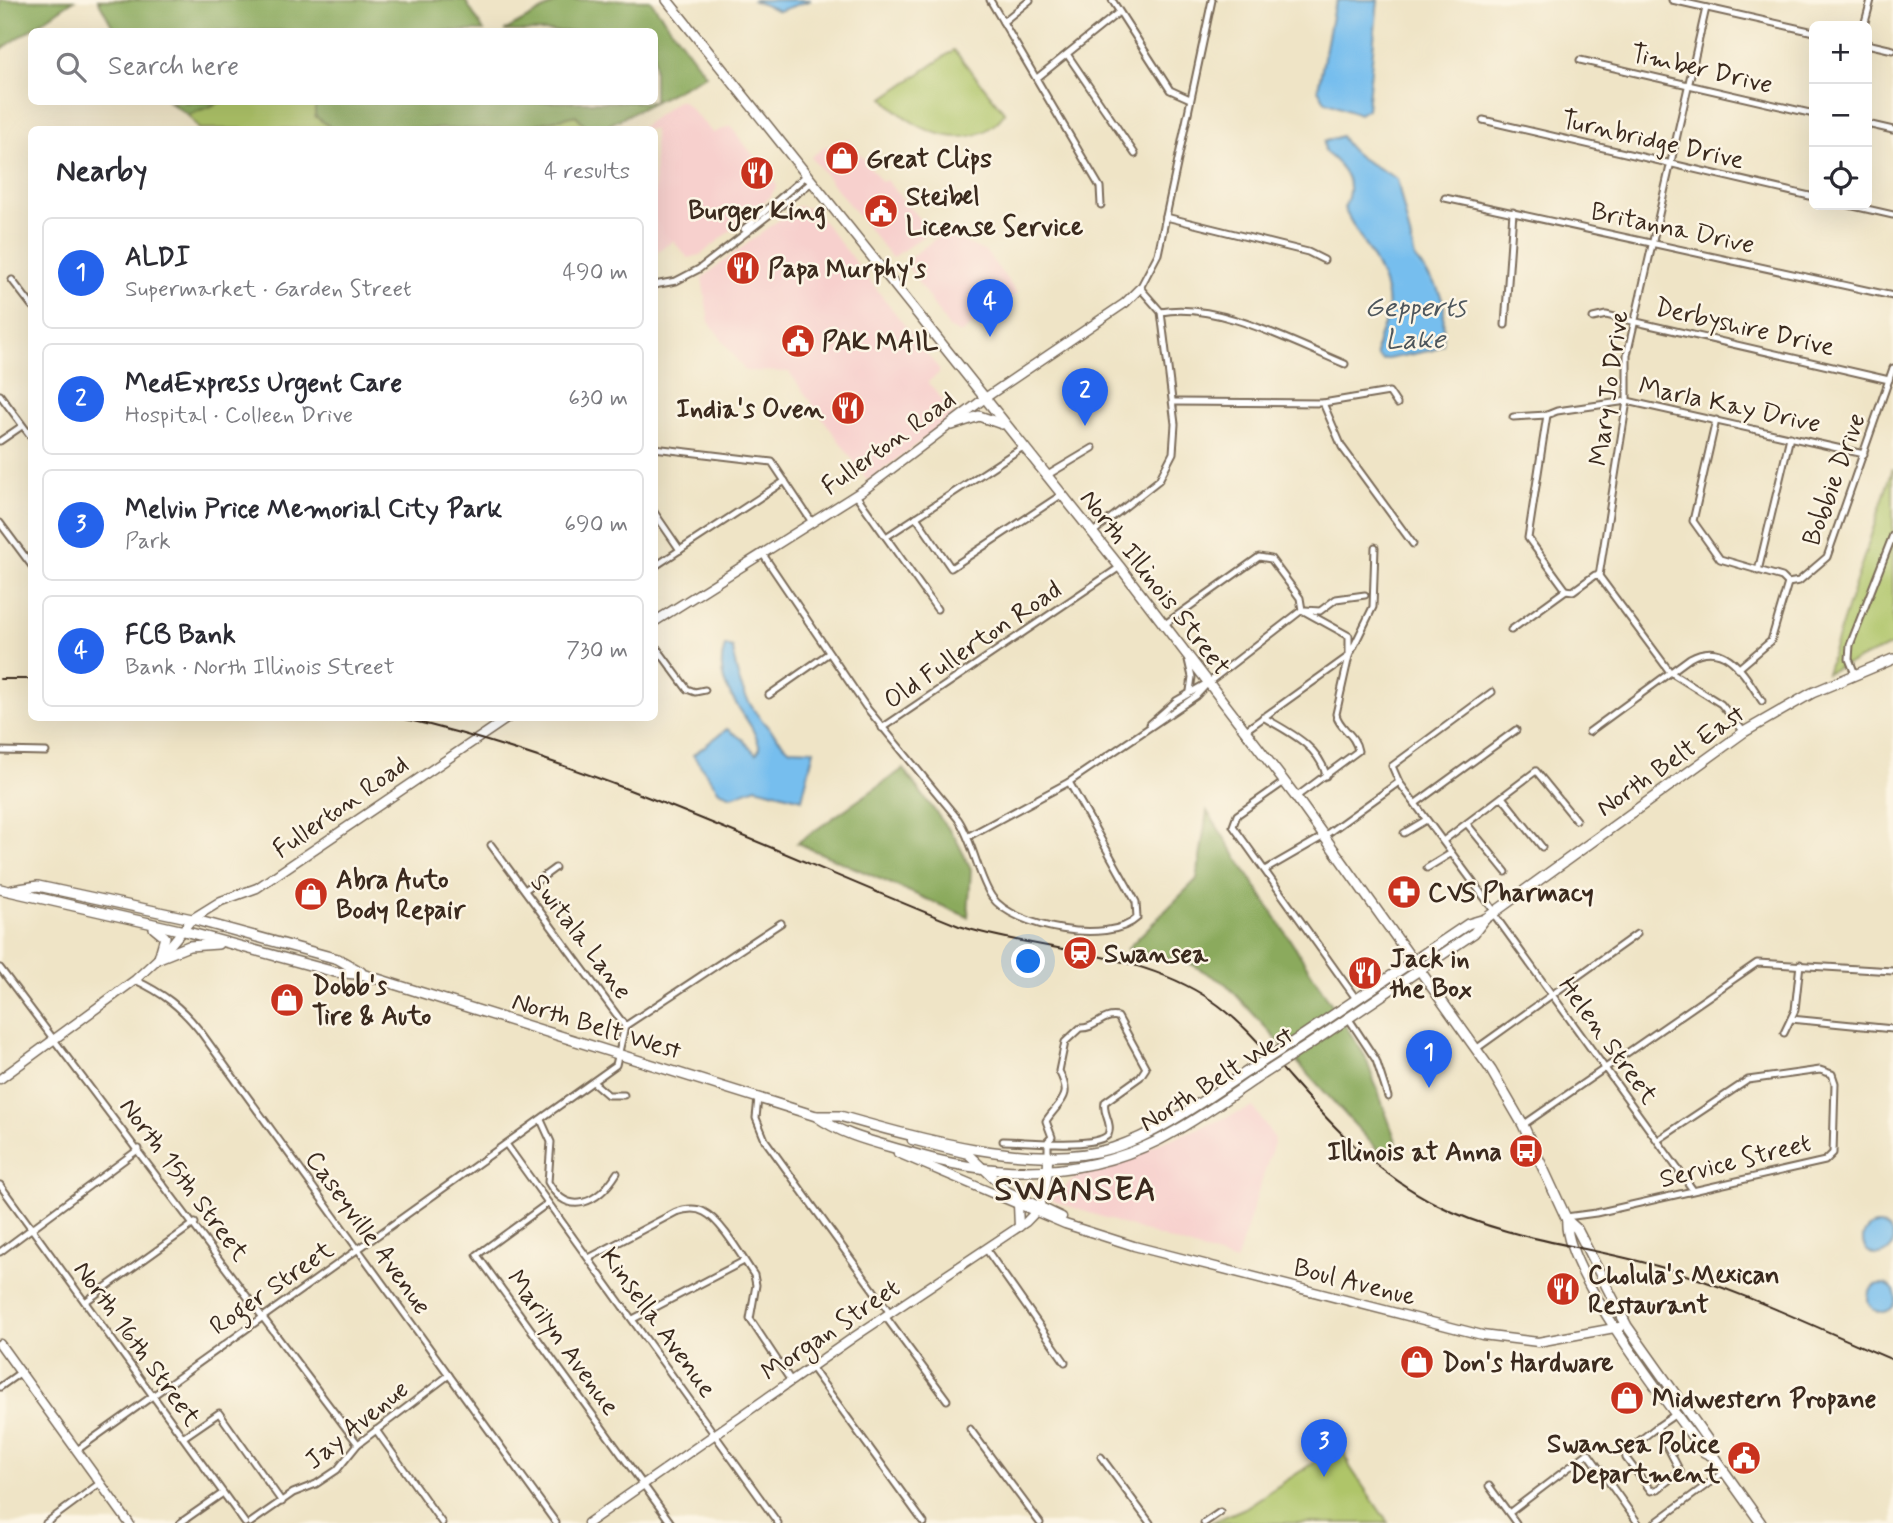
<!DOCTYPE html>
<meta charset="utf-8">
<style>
body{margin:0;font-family:Mynerve,sans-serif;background:#f7f7f7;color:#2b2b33}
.controls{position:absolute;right:21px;top:21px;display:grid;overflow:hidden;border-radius:10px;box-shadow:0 7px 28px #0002}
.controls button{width:63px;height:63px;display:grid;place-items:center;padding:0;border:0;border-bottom:2px solid #e1e1e2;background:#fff;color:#2b2b33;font:35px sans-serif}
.you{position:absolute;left:1029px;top:962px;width:24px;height:24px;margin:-18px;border:5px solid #fff;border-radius:50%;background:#1a73e8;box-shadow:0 0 0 10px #1a73e833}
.badge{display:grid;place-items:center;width:46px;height:46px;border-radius:50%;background:#2563eb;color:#fff;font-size:23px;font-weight:700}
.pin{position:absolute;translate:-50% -58px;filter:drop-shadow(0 2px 4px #0008)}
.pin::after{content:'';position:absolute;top:37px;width:24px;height:21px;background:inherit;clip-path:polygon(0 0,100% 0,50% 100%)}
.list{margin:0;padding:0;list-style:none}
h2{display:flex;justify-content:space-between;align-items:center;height:91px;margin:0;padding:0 28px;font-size:30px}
h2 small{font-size:23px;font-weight:400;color:#7c7c81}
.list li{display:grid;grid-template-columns:46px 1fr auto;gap:21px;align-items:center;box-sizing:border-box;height:112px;margin:0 14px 14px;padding:0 14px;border:2px solid #e1e1e2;border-radius:10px}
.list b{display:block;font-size:26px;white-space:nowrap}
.list p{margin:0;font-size:23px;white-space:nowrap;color:#7c7c81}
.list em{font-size:23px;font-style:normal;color:#7c7c81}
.icon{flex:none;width:38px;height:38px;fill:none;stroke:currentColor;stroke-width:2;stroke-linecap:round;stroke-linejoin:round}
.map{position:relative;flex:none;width:1893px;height:1523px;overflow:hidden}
.search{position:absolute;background:#fff;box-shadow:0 7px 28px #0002;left:28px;top:28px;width:630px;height:77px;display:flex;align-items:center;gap:18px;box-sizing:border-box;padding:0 24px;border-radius:10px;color:#7c7c81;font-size:26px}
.panel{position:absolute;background:#fff;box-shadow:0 7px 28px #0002;left:28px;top:126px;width:630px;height:595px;border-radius:10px}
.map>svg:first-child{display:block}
</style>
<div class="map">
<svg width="1893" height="1523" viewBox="0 0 1893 1523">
<rect width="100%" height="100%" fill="#fcf5e5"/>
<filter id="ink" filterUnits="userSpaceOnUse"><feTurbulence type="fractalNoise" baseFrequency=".0143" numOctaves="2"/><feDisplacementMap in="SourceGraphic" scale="14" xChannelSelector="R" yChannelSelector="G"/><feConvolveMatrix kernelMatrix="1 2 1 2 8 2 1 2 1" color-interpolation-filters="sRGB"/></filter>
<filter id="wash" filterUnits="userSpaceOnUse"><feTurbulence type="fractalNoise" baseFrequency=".00686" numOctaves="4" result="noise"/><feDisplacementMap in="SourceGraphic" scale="28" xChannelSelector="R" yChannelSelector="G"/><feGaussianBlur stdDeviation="1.57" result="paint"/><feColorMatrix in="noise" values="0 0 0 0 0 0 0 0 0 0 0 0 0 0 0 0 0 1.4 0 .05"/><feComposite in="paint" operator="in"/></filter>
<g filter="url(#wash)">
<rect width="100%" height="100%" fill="#efe4c6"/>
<g fill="#f7d0cd">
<polygon points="678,100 684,102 713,133 730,126 777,185 770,197 718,241 700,255 688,258 673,241 655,253 654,130 639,129"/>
<polygon points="848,139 882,182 886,180 927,228 928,233 892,258 811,157 827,145 832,150"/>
<polygon points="797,206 812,209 823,221 939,369 939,373 928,382 955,415 868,481 789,372 745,371 709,322 702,278"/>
<polygon points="948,235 986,252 1017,293 960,334 949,328 908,267 911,257 935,239"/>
<polygon points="1253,1107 1275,1139 1236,1262 1051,1200 1078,1175"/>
</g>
<g fill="#afc569" stroke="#757844" stroke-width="2">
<path d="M 954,50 L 1005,113 C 972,158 914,132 884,98 Z"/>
<polygon points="221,102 315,102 315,116 333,129 199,129 188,115"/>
<polygon points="576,115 589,129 515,130"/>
<polygon points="1893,468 1893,645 1826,673"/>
<polygon points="1334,1449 1345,1452 1350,1467 1388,1523 1210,1523 1245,1508"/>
</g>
<g fill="#8baa5d" stroke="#636a3e" stroke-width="2">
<polygon points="0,0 74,0 0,50"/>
<polygon points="98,0 465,0 484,31 115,31"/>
<polygon points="561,0 650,0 706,75 601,129 589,129 576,115 515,129 333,129 315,116 315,102 654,102 654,32 504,31"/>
<polygon points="169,102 221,102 188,115"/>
<polygon points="903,769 956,839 971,869 968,917 797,843"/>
<polygon points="1207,811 1365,1056 1401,1155 1384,1157 1226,984 1189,963 1127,949 1197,879"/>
</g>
<g fill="#76beee" stroke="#587486" stroke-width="2">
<polygon points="752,0 811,0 779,11"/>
<polygon points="1338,0 1378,0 1367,109 1359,114 1325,101 1318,89 1333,11"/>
<path d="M 1341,136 C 1354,160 1376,165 1397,179 L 1415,258 L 1437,287 L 1444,303 L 1443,344 L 1433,350 L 1383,360 L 1377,356 C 1375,340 1384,330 1387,314 C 1393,276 1358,240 1344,208 C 1356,183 1346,168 1325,152 L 1324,142 Z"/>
<path d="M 725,646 L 733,648 C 737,695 756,717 789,749 L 814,750 L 802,799 L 756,787 L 732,796 L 719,791 L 693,755 L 727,729 L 742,739 L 756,754 L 760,748 C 750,709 710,691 725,646 Z"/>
<circle cx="1878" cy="1240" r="15"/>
<circle cx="1882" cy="1298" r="14"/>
</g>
</g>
<g filter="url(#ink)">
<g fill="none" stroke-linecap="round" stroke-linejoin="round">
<g stroke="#7a6b59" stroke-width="9">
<g id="street">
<polyline points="990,0 1100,187 1101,205"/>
<polyline points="1112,0 1170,90 1190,99"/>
<polyline points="1672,0 1814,32"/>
<polyline points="1706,8 1627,355 1627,401 1599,576 1670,672 1721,704 1744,732"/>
<polyline points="1003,22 1030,0"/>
<polyline points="1864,26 1871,0"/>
<polyline points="1867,44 1893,50"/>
<polyline points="1067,54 1135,154"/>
<polyline points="1580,60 1814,114"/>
<polyline points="1037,78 1119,12"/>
<polyline points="1483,120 1814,197"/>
<polyline points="1867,124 1893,130"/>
<polyline points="1445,198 1893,296"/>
<polyline points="1849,205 1893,215"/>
<polyline points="1166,217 1308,252 1324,260"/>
<polyline points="744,229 807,175"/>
<polyline points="12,280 32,306"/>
<polyline points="654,285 676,281 699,269 812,182"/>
<path d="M 1161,312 C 1216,301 1294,343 1345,364"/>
<polyline points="1593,318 1606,315 1889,380"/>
<polyline points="1505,325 1513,212"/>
<polyline points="0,395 32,438"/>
<polyline points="1173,402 1323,403 1389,392 1397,404"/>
<polyline points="1323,403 1342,447 1413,544"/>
<polyline points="1547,415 1528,538 1566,590"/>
<polyline points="1513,417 1547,415 1557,411 1627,401 1864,454"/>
<polyline points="1716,420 1693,521 1720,559 1782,577 1788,583"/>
<polyline points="0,441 22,426"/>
<polyline points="654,448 772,462 812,522"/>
<polyline points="1046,476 1093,448"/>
<polyline points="856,495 937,609"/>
<polyline points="654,512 680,550"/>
<polyline points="916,517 951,568 1061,495"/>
<polyline points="0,523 32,566"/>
<polyline points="1092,533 1159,480 1173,453 1175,424 1161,312 1140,288 1158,254 1212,0"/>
<polyline points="886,537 1023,447"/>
<path d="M 762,553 L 866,707 L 958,819 C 974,843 978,877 992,897 C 1014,928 1109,945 1137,918 L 1136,902 L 1069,782"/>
<polyline points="654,567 785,481"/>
<polyline points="1758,571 1790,437"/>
<polyline points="1788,583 1799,581 1827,557 1893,368"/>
<polyline points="1305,610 1320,611 1336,599 1365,595"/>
<polyline points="1511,630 1566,590 1573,591 1595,575 1599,576"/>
<polyline points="654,644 687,689 695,692 705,690"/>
<polyline points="1188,660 1192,677 1190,691"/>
<polyline points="1738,669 1771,641 1788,583"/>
<polyline points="1855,674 1849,659 1850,645 1893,535"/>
<polyline points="769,695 829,653"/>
<path d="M 1263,717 C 1287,731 1320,746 1326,776"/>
<polyline points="1150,724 1176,701 1209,682"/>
<polyline points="882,728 1120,567"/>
<polyline points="1246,730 1349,656 1373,607 1375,547"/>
<path d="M 1589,732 L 1690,658 C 1726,638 1744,674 1762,701"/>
<polyline points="0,751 46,752"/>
<polyline points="1284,782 1237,815 1233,826 1357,1000"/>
<polyline points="1399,782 1495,912"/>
<path d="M 1296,797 L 1358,751 C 1355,733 1339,729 1336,714 L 1349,656 L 1349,636 L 1302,610"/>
<polyline points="1502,797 1542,847"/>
<polyline points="1416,803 1516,730"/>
<polyline points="1467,824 1506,872"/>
<polyline points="1404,833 1426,820"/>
<polyline points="969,836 1069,782 1196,696 1209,682 1302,610 1300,598 1271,559 1259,557 1165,624"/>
<polyline points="1443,841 1536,771 1576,820"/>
<polyline points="1427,868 1450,854"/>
<polyline points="1265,870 1324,836 1399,782 1392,766 1492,692"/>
<polyline points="525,890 555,868"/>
<polyline points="1493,913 1693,1190"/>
<polyline points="0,968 358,1444"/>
<path d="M 135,980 C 163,993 181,1007 200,1031 L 556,1523"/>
<polyline points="1349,1019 1376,1060 1388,1097"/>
<polyline points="1791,1019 1893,1029"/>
<polyline points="625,1026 781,923"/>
<polyline points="1784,1033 1795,1010 1800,964"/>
<polyline points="1476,1049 1637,934"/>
<polyline points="593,1082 608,1095 624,1095"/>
<polyline points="758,1098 756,1118 765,1140 890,1313"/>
<path d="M 541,1120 L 551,1142 L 548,1182 C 569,1219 599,1202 617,1173"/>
<polyline points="1523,1125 1757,963 1893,971"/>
<path d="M 1003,1141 C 1026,1141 1093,1149 1108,1135 C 1113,1122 1102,1114 1105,1102 L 1140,1077 L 1146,1068 L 1118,1017 C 1102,1014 1096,1029 1080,1028 L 1065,1042 L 1059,1071 C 1073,1098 1061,1099 1046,1121 L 1052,1137 L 1048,1141 L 1048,1158"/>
<polyline points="506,1144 778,1523"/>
<polyline points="0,1185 245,1523"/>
<polyline points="548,1203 477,1255 671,1523"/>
<polyline points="1566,1217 1596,1213 1825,1161 1833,1153 1835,1083 1832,1074 1820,1070 1748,1080 1658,1140"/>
<polyline points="986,1249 1065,1362"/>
<polyline points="0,1252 139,1149"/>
<path d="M 589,1258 L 676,1212 C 685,1209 695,1207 704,1212 C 721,1220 743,1259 754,1275 L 756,1285 L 750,1319 L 791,1381"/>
<polyline points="85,1302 195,1223"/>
<polyline points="885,1316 947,1400"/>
<polyline points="633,1319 744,1261"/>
<polyline points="811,1367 924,1523"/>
<polyline points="0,1387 21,1372"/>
<polygon points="1657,1427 1680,1471 1658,1489 1651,1491 1626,1458 1625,1452"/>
<polyline points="1657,1427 1676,1414"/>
<polyline points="970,1429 1040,1523"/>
<polyline points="376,1430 442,1523"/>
<polyline points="184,1437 219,1413 282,1502"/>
<polyline points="77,1450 616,1065 625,1026 491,845"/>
<polyline points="1101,1457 1150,1523"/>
<polyline points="1489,1486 1516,1523"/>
<polyline points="1509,1513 1588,1453 1638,1523"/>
<polyline points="46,1523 100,1483"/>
<polyline points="180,1523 223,1493"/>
<polyline points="250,1523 293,1493 316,1484 337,1470 358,1444 449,1375"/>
<polyline points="1204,1523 1220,1512"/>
<polyline points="1655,1523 1724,1472"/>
</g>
</g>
<g stroke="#7a6b59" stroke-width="11">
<g id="secondary">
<polyline points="654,622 865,489 985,398 1125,303 1140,288"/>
<polyline points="0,1079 135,980 164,953 192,919 221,901 257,888 508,718"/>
<polyline points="912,1140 968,1154 1007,1191 1062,1217"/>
<polyline points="898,1153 1065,1224 1134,1246 1482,1335 1538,1342 1620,1327"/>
<polyline points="1018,1204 1019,1227"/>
<polyline points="0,1344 129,1523"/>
<path d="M 588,1523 L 854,1337 L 1026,1222 C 1045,1205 1048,1182 1048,1158"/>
</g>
</g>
<g stroke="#7a6b59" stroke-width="12">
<g id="primary">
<polyline points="667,0 1120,567 1296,797 1491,1070 1523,1125 1567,1220 1577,1229 1627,1326 1712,1446 1714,1457"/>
<polyline points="952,425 979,416 1002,424"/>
<path d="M 0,889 L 184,931 L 335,972 L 365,975 L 816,1116 C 842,1135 874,1142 905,1151 C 990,1178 1077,1181 1159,1140 C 1192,1123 1223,1101 1254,1080"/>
<polyline points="13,890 38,886 192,919 338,959 361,972"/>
<polyline points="154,928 165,937 159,958"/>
<polyline points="159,958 189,946 218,944"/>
<polyline points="1302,1036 1468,924 1485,919 1744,732 1812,693 1893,659"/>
<polyline points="1307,1046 1474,933 1485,919"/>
<path d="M 816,1116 L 840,1116 C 917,1138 1035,1172 1113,1148 C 1162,1132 1205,1099 1248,1071"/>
<path d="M 1567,1220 C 1562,1269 1673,1410 1704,1452 L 1714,1457 L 1761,1523"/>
</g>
</g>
<use href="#street" stroke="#fff" stroke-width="5"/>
<use href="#secondary" stroke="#fff" stroke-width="8"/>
<use href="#primary" stroke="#fff" stroke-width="9"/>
<g stroke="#3b2a1e" stroke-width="2">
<polyline points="0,679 32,679"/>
<path d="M 401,718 C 595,763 774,852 959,926 C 1041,952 1138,950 1211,1000 C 1242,1021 1266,1051 1290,1078 C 1334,1128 1378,1175 1438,1205 C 1506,1240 1584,1245 1657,1266 C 1738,1289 1815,1327 1893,1360"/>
</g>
<g stroke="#7a6b59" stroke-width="12" stroke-linecap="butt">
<g id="primary-bridge">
<polyline points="1248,1071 1302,1036"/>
<polyline points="1254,1080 1307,1046"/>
</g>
</g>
<use href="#primary-bridge" stroke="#fff" stroke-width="9"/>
</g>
</g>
<defs>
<g id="shop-disc" transform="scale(1.75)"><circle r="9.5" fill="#c8321e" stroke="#fcf5e5"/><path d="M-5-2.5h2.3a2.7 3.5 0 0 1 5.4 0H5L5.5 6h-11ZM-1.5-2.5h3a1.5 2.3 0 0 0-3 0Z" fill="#fff"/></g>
<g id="restaurant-disc" transform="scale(1.75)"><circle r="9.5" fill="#c8321e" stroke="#fcf5e5"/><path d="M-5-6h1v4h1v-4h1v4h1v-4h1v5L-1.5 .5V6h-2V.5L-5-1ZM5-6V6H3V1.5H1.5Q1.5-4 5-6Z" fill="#fff"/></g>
<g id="civic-disc" transform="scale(1.75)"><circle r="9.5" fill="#c8321e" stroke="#fcf5e5"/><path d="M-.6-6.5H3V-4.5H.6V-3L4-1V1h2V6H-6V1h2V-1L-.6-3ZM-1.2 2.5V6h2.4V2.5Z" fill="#fff"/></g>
<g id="pharmacy-disc" transform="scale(1.75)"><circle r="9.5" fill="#c8321e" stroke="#fcf5e5"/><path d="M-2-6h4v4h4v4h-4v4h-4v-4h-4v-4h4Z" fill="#fff"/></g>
<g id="station-disc" transform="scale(1.75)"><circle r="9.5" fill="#c8321e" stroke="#fcf5e5"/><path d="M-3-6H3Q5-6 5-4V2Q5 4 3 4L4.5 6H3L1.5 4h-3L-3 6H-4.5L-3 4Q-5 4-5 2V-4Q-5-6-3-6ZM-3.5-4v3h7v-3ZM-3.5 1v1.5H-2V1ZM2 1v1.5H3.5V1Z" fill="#fff"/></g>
<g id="bus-disc" transform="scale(1.75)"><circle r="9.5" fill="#c8321e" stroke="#fcf5e5"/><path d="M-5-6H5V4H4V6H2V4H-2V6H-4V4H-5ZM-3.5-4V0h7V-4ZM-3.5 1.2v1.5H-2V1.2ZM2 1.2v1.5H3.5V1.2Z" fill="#fff"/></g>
</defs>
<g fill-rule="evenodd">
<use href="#shop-disc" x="842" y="158"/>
<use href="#restaurant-disc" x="757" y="173"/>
<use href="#civic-disc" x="881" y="211"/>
<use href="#restaurant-disc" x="743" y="268"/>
<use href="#civic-disc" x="798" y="341"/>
<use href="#restaurant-disc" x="848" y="408"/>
<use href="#pharmacy-disc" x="1404" y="892"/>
<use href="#shop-disc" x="311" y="894"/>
<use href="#station-disc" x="1080" y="953"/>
<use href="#restaurant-disc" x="1365" y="973"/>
<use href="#shop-disc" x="287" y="1000"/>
<use href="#bus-disc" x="1526" y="1151"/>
<use href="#restaurant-disc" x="1563" y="1289"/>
<use href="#shop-disc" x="1417" y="1362"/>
<use href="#shop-disc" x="1627" y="1398"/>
<use href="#civic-disc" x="1744" y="1458"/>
</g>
<g text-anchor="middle" stroke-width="5" stroke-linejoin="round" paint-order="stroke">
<g font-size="26" fill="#3b2a1e" stroke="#fcf5e5">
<text transform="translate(1702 68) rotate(13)" y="9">Timber Drive</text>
<text transform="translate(1653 139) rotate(13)" y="9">Turnbridge Drive</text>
<text transform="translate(1673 227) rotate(12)" y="9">Britanna Drive</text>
<text transform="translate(1745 326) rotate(13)" y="9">Derbyshire Drive</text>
<text transform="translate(1608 388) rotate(-82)" y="9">Mary Jo Drive</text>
<text transform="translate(1730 404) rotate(12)" y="9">Marla Kay Drive</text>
<text transform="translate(888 442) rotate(-36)" y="9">Fullerton Road</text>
<text transform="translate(1833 479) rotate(-70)" y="9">Bobbie Drive</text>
<text transform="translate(1156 582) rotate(52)" y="9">North Illinois Street</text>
<text transform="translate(972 644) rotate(-34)" y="9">Old Fullerton Road</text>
<text transform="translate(1670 760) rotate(-35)" y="9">North Belt East</text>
<text transform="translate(340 806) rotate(-35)" y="9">Fullerton Road</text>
<text transform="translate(582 936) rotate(53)" y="9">Switala Lane</text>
<text transform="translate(597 1025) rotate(17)" y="9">North Belt West</text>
<text transform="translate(1609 1040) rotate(54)" y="9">Helen Street</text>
<text transform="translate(1216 1078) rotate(-32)" y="9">North Belt West</text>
<text transform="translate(1735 1160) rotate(-14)" y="9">Service Street</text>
<text transform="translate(185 1179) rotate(53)" y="9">North 15th Street</text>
<text transform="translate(369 1232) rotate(54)" y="9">Caseyville Avenue</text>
<text transform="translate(1355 1281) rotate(14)" y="9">Boul Avenue</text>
<text transform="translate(271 1287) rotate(-35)" y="9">Roger Street</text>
<text transform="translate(659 1322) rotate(54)" y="9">Kinsella Avenue</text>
<text transform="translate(830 1329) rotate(-34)" y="9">Morgan Street</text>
<text transform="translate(564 1342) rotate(54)" y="9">Marilyn Avenue</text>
<text transform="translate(138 1343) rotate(54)" y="9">North 16th Street</text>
<text transform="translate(356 1424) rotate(-39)" y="9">Jay Avenue</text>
</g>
<g font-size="26" font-weight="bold" fill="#3b2a1e" stroke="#fcf5e5" text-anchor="start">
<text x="866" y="167">Great Clips</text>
<text x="906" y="205">Steibel<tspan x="906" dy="30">License Service</tspan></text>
<text x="757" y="219" text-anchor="middle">Burger King</text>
<text x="768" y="277">Papa Murphy's</text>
<text x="822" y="350">PAK MAIL</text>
<text x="824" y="417" text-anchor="end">India's Oven</text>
<text x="336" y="888">Abra Auto<tspan x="336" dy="30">Body Repair</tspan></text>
<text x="1428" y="901">CVS Pharmacy</text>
<text x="1104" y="962">Swansea</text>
<text x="1390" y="967">Jack in<tspan x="1390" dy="30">the Box</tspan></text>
<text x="312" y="994">Dobb's<tspan x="312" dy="30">Tire &amp; Auto</tspan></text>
<text x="1502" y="1160" text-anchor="end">Illinois at Anna</text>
<text x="1588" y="1283">Cholula's Mexican<tspan x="1588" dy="30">Restaurant</tspan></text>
<text x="1442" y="1371">Don's Hardware</text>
<text x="1652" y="1407">Midwestern Propane</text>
<text x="1720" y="1452" text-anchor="end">Swansea Police<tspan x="1720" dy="30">Department</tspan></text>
</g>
<g font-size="28" font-style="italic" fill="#4d565c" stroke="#fcf5e5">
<text x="1415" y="316">Gepperts<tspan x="1415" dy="32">Lake</tspan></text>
</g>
<g font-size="33" font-weight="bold" letter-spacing="2" fill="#3b2a1e" stroke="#fcf5e5">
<text x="1076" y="1200">SWANSEA</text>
</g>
</g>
</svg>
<div class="controls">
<button>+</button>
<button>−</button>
<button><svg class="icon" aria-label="locate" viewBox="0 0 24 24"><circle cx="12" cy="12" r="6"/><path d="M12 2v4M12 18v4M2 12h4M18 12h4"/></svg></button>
</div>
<div class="you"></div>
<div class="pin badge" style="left:1429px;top:1088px">1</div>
<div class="pin badge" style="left:1085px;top:426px">2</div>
<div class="pin badge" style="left:1324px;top:1477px">3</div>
<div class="pin badge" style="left:990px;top:337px">4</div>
<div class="search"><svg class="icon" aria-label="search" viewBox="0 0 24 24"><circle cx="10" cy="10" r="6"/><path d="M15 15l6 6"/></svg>Search here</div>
<section class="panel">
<h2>Nearby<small>4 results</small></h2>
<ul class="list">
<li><span class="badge">1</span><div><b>ALDI</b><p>Supermarket · Garden Street</p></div><em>490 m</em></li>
<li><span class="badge">2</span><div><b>MedExpress Urgent Care</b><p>Hospital · Colleen Drive</p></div><em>630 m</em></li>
<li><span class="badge">3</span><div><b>Melvin Price Memorial City Park</b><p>Park</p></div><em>690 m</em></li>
<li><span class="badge">4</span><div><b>FCB Bank</b><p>Bank · North Illinois Street</p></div><em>730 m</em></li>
</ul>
</section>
</div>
